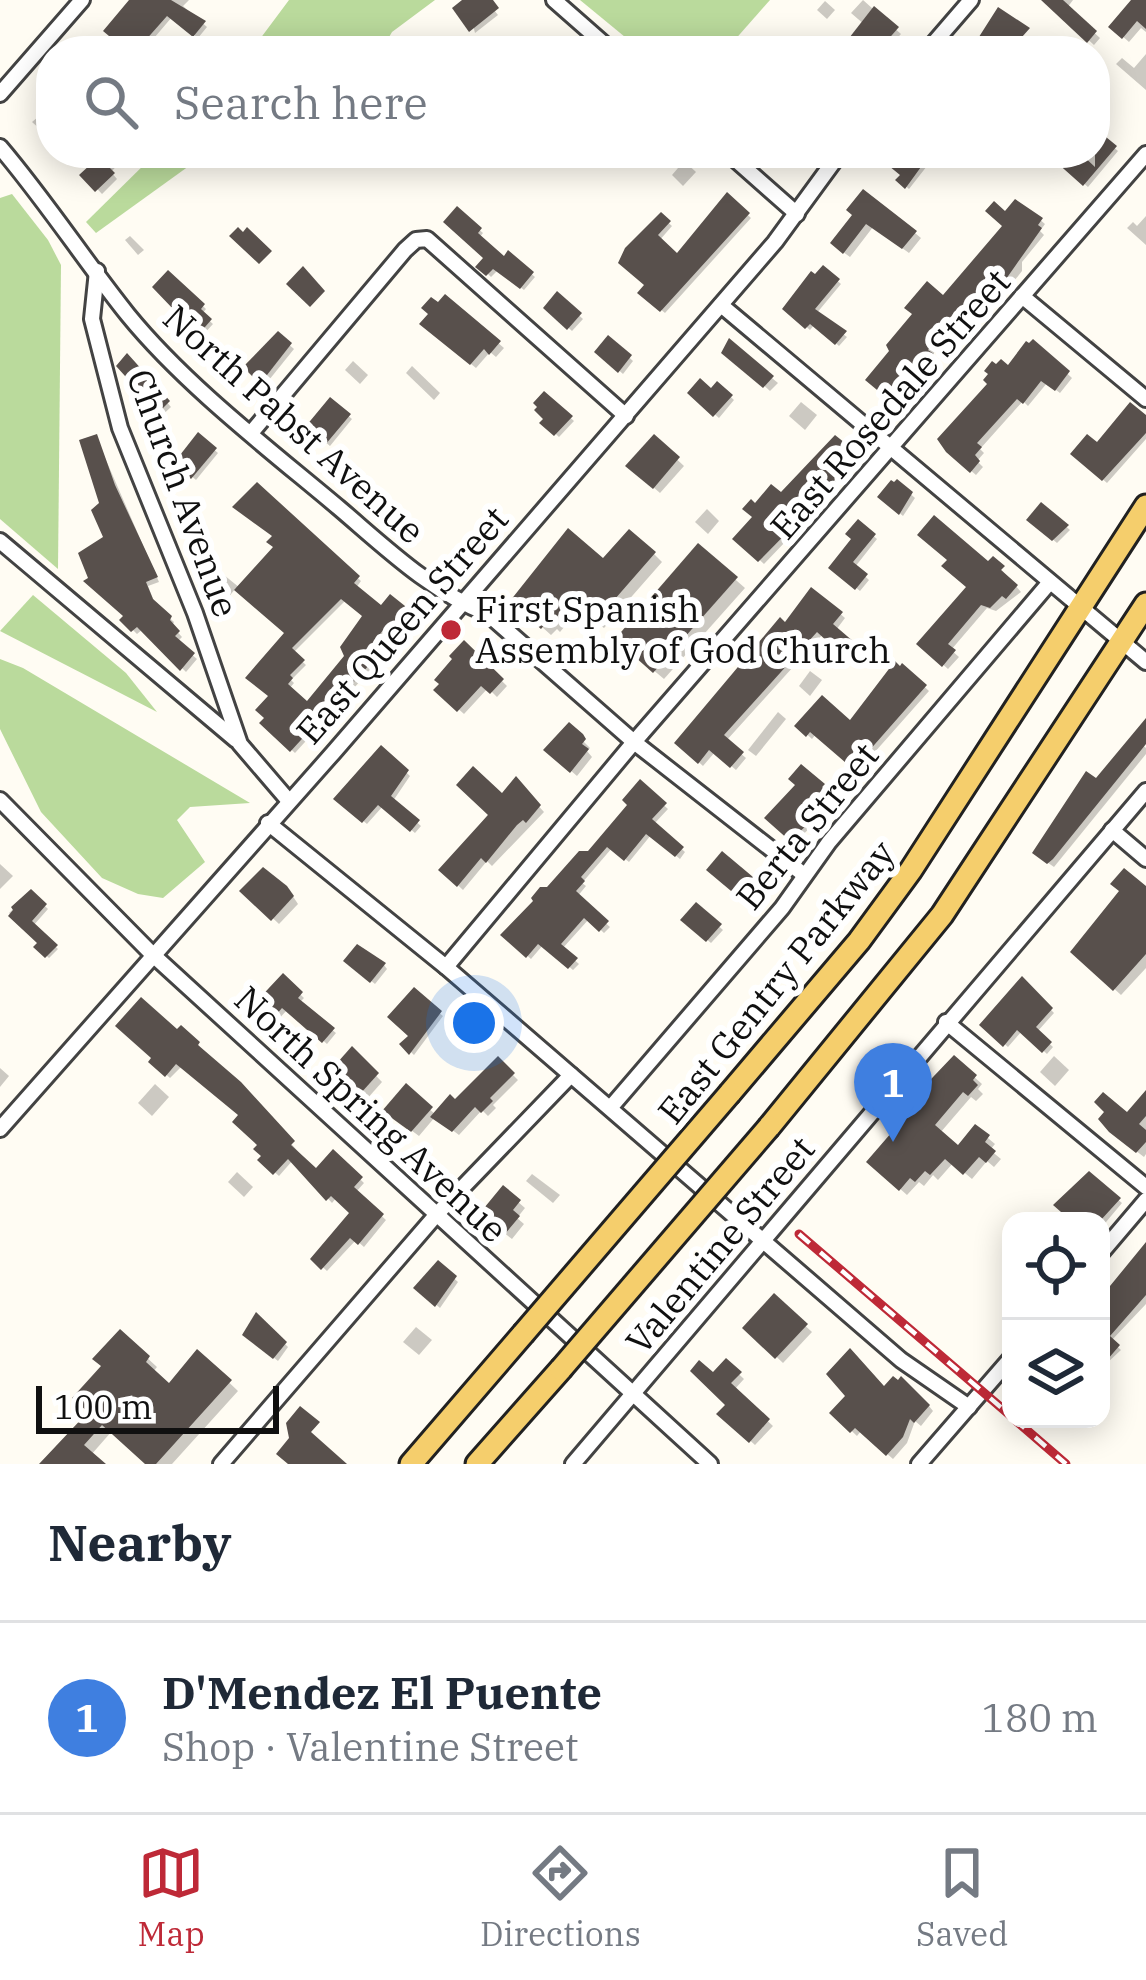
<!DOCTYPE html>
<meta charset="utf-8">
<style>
body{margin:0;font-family:"IBM Plex Serif",serif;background:#f6f6f7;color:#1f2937}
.controls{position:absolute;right:36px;bottom:36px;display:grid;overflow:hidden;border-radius:24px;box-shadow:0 6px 30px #0003}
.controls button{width:108px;height:108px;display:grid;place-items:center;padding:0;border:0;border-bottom:3px solid #e0e1e3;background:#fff;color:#1f2937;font:60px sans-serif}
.scale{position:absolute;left:36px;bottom:30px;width:243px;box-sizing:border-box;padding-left:12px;border:6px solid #101010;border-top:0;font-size:33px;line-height:42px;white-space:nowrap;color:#101010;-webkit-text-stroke:9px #fff;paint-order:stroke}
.you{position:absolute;left:474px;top:1023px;width:42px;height:42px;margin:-30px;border:9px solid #fff;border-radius:50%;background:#1a73e8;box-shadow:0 0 0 18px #1a73e833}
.badge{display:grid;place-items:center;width:78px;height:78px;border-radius:50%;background:#be2937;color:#fff;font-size:39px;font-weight:700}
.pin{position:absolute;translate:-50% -99px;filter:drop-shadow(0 3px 6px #0008)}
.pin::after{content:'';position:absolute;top:63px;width:42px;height:36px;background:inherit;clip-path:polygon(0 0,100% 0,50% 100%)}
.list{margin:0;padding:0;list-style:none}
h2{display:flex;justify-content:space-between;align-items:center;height:156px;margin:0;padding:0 48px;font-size:51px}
h2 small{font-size:39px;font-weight:400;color:#747a83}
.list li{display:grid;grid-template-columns:78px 1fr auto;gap:36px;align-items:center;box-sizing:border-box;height:192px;padding:0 48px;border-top:3px solid #e0e1e3}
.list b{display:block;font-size:45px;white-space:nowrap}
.list p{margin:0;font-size:39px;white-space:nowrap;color:#747a83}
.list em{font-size:39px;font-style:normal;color:#747a83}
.icon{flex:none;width:66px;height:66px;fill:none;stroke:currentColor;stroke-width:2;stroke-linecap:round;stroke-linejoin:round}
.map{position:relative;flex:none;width:1146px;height:1464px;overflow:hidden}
.search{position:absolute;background:#fff;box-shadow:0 6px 30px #0003;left:36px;right:36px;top:36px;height:132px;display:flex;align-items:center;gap:30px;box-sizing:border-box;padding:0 42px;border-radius:48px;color:#747a83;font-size:45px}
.sheet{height:348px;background:#fff}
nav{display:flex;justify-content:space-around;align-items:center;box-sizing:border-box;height:168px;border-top:3px solid #e0e1e3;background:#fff;font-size:33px;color:#747a83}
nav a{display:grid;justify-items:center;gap:6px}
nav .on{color:#be2937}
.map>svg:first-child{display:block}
</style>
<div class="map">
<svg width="1146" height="1464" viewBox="0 0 1146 1464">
<rect width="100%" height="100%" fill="#fffcf3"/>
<g fill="#bada9c">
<polygon points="289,0 435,0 392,32 381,51 251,51"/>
<polygon points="580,0 770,0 725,51 642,51"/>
<polygon points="156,153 207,153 96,233 86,222"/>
<polygon points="12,194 48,240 61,265 58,569 0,519 0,198"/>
<polygon points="33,595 126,673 157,712 0,631"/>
<polygon points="0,659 23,668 250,803 190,807 177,820 205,862 163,898 138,894 102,878 41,812 0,729"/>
</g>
<g fill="#0003" fill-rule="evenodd">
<polygon points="131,0 189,0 183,6 207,27 198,38 172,17 143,51 131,51"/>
<polygon points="467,0 486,0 498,15 475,33"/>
<polygon points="863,0 901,34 889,47 885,42 878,51 843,51 865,25 851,13"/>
<polygon points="1045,0 1073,0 1067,8 1100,38 1094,45"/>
<polygon points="1135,0 1146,1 1146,32 1141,28 1129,42 1112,27"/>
<polygon points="825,1 835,10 827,19 817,10"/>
<polygon points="1146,54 1146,90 1116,64 1122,58 1134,68"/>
<polygon points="51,106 51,139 32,122"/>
<polygon points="1095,123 1103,130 1099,135 1118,151 1088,187 1050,153 1095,153"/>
<polygon points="103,153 120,153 125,157 111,172 117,179 102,194 84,175"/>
<polygon points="890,153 913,153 927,166 909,189 899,180 903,175"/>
<polygon points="936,153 949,153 955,158 948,166"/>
<polygon points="684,161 696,172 683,186 672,175"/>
<polygon points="727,196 751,218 665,313 641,293 648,285 661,216 672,226 659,241 677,257"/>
<polygon points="457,210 483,233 479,238 504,260 509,255 535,277 524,290 498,270 491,277 480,266 487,258"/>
<polygon points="1032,213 1045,224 1040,231 1044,235 1022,262 1022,271 993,308 985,301 975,314 971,310 931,356 936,361 932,368 900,406 869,380 1006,226 1006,216"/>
<polygon points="855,215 915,233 921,238 909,253 873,227 850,257 839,249"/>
<polygon points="1146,216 1146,245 1127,228 1133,222 1137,226"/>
<polygon points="130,236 144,250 138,255 125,240"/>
<polygon points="824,269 841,284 816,314 847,337 839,346 815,324 810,330 786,309"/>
<polygon points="169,274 206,309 202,314 213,324 203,335 156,287"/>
<polygon points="557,296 583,319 572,331 547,308"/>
<polygon points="446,298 504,348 496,357 490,352 476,368 428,329"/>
<polygon points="278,335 294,349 265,385 247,367"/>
<polygon points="609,339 633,361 623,374 598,352"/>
<polygon points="730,343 778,383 770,391 724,349"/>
<polygon points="1034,343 1072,378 1060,393 1047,383 1028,406 1023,401 980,449 984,453 977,461 983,467 976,475 948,451 1008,369"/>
<polygon points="127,357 171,407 156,421 138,406 147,396"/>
<polygon points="353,361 368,375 360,384 345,370"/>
<polygon points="412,366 440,393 434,400 406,373"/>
<polygon points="718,385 734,400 719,418 691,393 712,392"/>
<polygon points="544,395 574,421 559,437 544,423"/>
<polygon points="331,401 352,419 330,446 323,440 320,444 305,432"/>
<polygon points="801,402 817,415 805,430 789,416"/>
<polygon points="1146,419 1146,439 1107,483 1074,454 1097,446"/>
<polygon points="198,436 218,453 196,480 177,463"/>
<polygon points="96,437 159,582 148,586 156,606 174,622 172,626 182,637 177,642 197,659 186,672 143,629 137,634 123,620 127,616 107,538"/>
<polygon points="654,438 684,466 660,493 629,466"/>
<polygon points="836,439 857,458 832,489 834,491 764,564 737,539 756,518 756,507 781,496"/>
<polygon points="898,483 915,498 903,516 881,497"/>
<path d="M 257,486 L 361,581 L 356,588 L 381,609 L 390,598 L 411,616 L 399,631 L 393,625 L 374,649 L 382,657 L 295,753 L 263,723 L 288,633 L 236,588 L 222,605 L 209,593 L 224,575 L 240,588 L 277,547 ZM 346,600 L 366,616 L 348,657 L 308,705 L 289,689 L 294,683 L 291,680 L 306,665 L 293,653 Z"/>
<polygon points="1042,506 1070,530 1057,543 1030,520"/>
<polygon points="707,509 719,521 708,534 695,522"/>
<polygon points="858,523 877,539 855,567 869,580 860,591 832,567 855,539"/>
<polygon points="698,547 745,588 664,679 627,648"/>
<polygon points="654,554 662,562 604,628 579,609 560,632 557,629 551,635 522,609 604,563"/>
<polygon points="993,560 1021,592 996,611 987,608 951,650 959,657 948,669 920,644"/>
<polygon points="814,591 845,618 836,630 856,648 848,657 823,634 726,741 746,758 736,770 715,752 703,766 678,743"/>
<polygon points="464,644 507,686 497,697 488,688 464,714 437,690"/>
<polygon points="903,667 929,691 858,771 816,734 812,739 798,726 851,725"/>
<polygon points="810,671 822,680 810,696 799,686"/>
<polygon points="778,712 786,719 756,756 748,750"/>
<polygon points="569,727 590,748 587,751 592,757 577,776 547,750"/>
<polygon points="1134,738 1146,748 1146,754 1054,867 1041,858"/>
<polygon points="382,749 410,776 393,801 421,826 415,833 383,806 367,824 337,799"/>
<polygon points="802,768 826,789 823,792 827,796 807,820 812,826 795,842 768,818 799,785"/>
<polygon points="516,781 544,812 492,866 487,861 463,890 442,870"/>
<polygon points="640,784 668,809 654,824 685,852 680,859 651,835 629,862 612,848 582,883 586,886 577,897 610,927 604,933 589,919 562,949 579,964 573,970 543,945 531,959 504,935 590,854 631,805"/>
<polygon points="0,864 13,876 0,889"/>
<polygon points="710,870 757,884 763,890 750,904"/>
<polygon points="244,891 292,895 298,904 279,924"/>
<polygon points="1146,891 1146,968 1121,995 1074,952"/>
<polygon points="31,893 48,909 33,926 58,949 49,958 37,947 41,943 9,913"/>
<polygon points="696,906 723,930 711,943 684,920"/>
<polygon points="347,961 384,965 387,969 375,984"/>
<polygon points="283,978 304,998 299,1003 336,1033 327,1044 288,1009 274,1024 258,1004"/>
<polygon points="1022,980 1054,1013 1037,1032 1053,1047 1047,1054 1022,1031 1008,1047 983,1025"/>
<polygon points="414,992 443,1016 414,1055 403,1044 412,1036"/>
<polygon points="178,1033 198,1044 200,1051 239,1084 316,1172 333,1153 364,1183 356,1192 386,1220 364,1247 356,1240 327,1271 314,1259 353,1213 337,1197 332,1203 293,1160 279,1176 261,1160 261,1145 242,1115 182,1066 170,1078 152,1062"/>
<polygon points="352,1051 382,1082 359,1108 327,1079"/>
<polygon points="1054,1056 1069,1070 1055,1086 1040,1072"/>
<polygon points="954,1059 982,1084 978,1089 983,1094 976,1101 971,1097 940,1133 959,1149 976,1128 995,1144 990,1150 1001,1159 994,1167 987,1161 972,1179 953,1163 938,1180 933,1175 924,1186 919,1182 907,1195 870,1162"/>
<polygon points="498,1060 518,1080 493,1105 496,1108 488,1116 482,1110 459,1135 435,1117 419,1136 392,1116 406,1088 436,1115 455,1103"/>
<polygon points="0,1068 9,1076 0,1087"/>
<polygon points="155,1084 169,1097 152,1116 138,1103"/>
<polygon points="1146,1093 1146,1154 1144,1157 1119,1138 1108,1112 1127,1117"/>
<polygon points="237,1172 253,1187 244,1197 228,1182"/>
<polygon points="532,1174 560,1195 553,1203 526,1181"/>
<polygon points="1089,1175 1122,1203 1101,1228 1101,1221 1057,1221"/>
<polygon points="503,1189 525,1208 517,1218 524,1224 512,1239 503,1232 499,1237 479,1219"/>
<polygon points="1146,1247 1146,1304 1111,1341 1121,1350 1107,1363 1101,1358 1101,1301"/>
<polygon points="438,1264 458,1282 440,1308 417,1288"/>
<polygon points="774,1297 812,1332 783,1363 746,1328"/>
<polygon points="257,1316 288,1347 278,1361 246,1335"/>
<polygon points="416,1327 432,1340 419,1355 403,1342"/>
<polygon points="120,1333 157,1367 153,1372 169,1387 198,1353 238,1391 172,1464 149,1464 112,1431 91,1455 101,1464 46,1464 91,1412 105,1367"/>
<polygon points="726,1362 744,1379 734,1390 773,1426 755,1445 721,1414 729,1405 713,1376"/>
<polygon points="884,1390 925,1401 933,1411 921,1426 915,1421 907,1443 893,1459 861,1431 857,1436 833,1413"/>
</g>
<g fill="#58504c" fill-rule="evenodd">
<polygon points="129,0 171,0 206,21 193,37 167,16 136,51 127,51 103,31"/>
<polygon points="462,0 493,0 499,8 469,32 452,8"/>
<polygon points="1041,0 1063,0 1097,31 1087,43"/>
<polygon points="1131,0 1146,0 1146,29 1137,21 1122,39 1108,27"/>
<polygon points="874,6 899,27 878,51 839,51"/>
<polygon points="998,7 1030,28 1022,37 1037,51 970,51"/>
<polygon points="1095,128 1117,146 1083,186 1046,153 1080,153 1095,167"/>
<polygon points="103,153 120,153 108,166 115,173 95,192 79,175"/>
<polygon points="883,153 918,153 926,160 905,189 895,180 900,175 889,166 892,161"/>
<polygon points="863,189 917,231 902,249 866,224 843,254 830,243 852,215 846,210"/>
<polygon points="727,192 750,213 660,312 637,293 644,285 618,263 625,248 661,212 671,221 658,235 677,253"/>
<polygon points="1015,199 1043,218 1038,225 1042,228 987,306 979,299 946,328 928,350 934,354 928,364 894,404 865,380 889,351 886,345 912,314 904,308 927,281 943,295 1002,226 985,211 994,201 1005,211"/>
<polygon points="457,206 482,228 478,233 504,256 508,250 534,272 520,289 493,269 486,276 475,267 483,258 443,222"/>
<polygon points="238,227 243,232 247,227 272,251 259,264 229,236"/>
<polygon points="823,265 840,279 815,309 847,331 835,345 810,324 805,329 782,309 811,271 815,274"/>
<polygon points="303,266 325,291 310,307 286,284"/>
<polygon points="168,270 205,304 201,309 212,319 198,335 152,287"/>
<polygon points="557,291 582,313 567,330 543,308"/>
<polygon points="445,294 501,341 489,355 484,349 470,365 419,324 428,314 421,308 431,297 438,302"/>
<polygon points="278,331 292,343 260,384 243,367"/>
<polygon points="608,335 632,355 618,373 594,352"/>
<polygon points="729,338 774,376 763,388 721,353"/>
<polygon points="1033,339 1070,371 1055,391 1041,381 1023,404 1017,399 977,443 982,447 975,455 980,461 970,473 946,452 937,439 987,384 983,380 988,374 984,371 992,361 996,364 1001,359 1008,365 1026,341 1029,343"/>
<polygon points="127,353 170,401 151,420 134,406 143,396 116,366"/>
<polygon points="700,378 711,388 717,381 733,395 713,417 687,393"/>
<polygon points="544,391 573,416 554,436 539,423 543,419 534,410 537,407 533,403"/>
<polygon points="330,397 351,414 325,445 318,439 315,443 301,432"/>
<polygon points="1130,402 1146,415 1146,433 1102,481 1070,454 1087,434 1097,442"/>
<polygon points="198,432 217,448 191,479 173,464"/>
<polygon points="97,434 115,485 158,577 146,582 153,599 172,616 170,620 180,631 175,636 195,653 180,671 137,627 131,632 119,620 123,616 83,581 88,578 78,553 103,537 91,510 99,503 79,440"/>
<polygon points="654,434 680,457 653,489 625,466"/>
<polygon points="835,435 855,451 824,495 758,562 732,539 752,517 742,509 751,499 755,503 771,484 781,492"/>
<polygon points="897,479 913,492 899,515 877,497 891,480 894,482"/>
<path d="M 257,482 L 360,576 L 354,583 L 381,605 L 390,594 L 410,610 L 394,629 L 388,624 L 372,644 L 381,652 L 290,752 L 259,723 L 264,718 L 255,710 L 268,696 L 245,678 L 284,633 L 234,590 L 273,547 L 266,542 L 272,536 L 232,507 ZM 341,599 L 362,616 L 340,647 L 344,656 L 307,701 L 288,684 L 293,678 L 290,675 L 305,660 L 292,648 Z"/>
<polygon points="1041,502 1069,525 1052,541 1026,520"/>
<polygon points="934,515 988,561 993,556 1005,566 1001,570 1018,585 1006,599 1002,596 990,608 981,605 948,644 956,650 942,667 916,644 966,587 941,566 947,560 917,535"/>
<polygon points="858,519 876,534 853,562 868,574 855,590 828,568 851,539 845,534"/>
<polygon points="568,528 603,558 629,529 656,552 594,623 569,603 549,626 546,623 541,629 510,601"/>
<polygon points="698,543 738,577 653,673 615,639"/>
<polygon points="811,587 843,612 833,624 854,642 842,655 817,632 724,735 744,752 730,768 709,750 698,764 674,743 780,617 785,622"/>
<polygon points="464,640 504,679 490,694 481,686 457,712 433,690 439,684 434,680 452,659 449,656"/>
<polygon points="895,661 900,666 902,663 927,685 853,769 810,732 806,737 794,726 822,695 850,720"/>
<polygon points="1146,718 1146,744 1053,859 1047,864 1032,853 1086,771 1096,778"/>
<polygon points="569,722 583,734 586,739 582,744 589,749 570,773 543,750"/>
<polygon points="381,745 409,770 391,796 420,820 410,832 378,805 362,823 333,799"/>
<polygon points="801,764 825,784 822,787 826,791 805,815 811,821 790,841 764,818 795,785 788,779"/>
<polygon points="473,766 502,793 516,776 541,805 526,823 523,820 517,825 486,863 481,858 457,887 438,870 488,815 456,785"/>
<polygon points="640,779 667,803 652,819 684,847 675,857 646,834 624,861 607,847 581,877 585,881 576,891 609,921 599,932 584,918 561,944 578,958 568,969 538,944 526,958 500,935 533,901 531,898 540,887 547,887 579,851 588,851 627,805 622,800"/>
<polygon points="722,851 759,882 743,901 706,870"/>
<polygon points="263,867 287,886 294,896 271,921 239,891"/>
<polygon points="1124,868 1146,886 1146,954 1113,991 1070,952 1119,891 1110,884"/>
<polygon points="31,889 47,904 32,921 58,945 45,958 33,947 37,943 8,916 13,910 11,907"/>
<polygon points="696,902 722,924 706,942 680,920"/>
<polygon points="357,944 386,963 370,983 343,961"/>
<polygon points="283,973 303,992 298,998 335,1028 322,1043 282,1008 269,1023 258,1013 260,1010 254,1004"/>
<polygon points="1022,976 1053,1008 1036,1027 1052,1042 1042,1053 1017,1030 1003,1047 979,1025"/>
<polygon points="414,987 442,1011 409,1055 399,1044 408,1036 387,1017"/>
<polygon points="141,997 177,1029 181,1025 200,1042 198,1045 241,1082 295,1141 291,1145 316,1168 333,1149 363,1177 354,1187 384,1214 358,1245 350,1238 321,1270 310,1259 349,1213 331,1196 326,1201 288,1159 273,1175 257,1160 261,1156 253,1149 257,1145 232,1122 238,1115 176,1064 165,1077 148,1062 151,1058 115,1026"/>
<polygon points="352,1046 379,1073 351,1104 323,1079"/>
<polygon points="954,1055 977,1075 973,1080 978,1085 968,1096 963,1092 935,1125 958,1145 975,1124 990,1135 985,1142 996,1151 986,1163 979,1157 963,1175 945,1159 930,1175 925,1171 915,1182 910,1178 899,1191 866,1162 918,1102 913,1098"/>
<polygon points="498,1056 515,1073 490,1098 493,1101 481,1113 475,1107 452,1132 430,1117 450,1094 455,1099"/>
<polygon points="406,1083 433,1107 411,1132 382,1111"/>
<polygon points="1146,1090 1146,1116 1139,1124 1146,1130 1146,1142 1136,1153 1109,1132 1098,1119 1104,1112 1094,1102 1103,1092 1127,1112"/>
<polygon points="1089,1171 1121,1198 1100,1221 1053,1221 1061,1212 1053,1205"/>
<polygon points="503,1185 521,1200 513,1210 520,1216 504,1235 496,1228 492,1233 475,1219"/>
<polygon points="1146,1242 1146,1295 1110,1336 1120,1345 1101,1367 1101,1297"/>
<polygon points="438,1260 457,1276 435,1307 413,1288"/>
<polygon points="774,1293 808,1324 775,1359 742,1328"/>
<polygon points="256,1312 287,1342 273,1359 242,1335"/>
<polygon points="120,1329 150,1356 146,1362 169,1383 197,1349 232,1380 156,1464 145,1464 102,1425 84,1445 106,1464 39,1464 88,1412 72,1398 101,1366 92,1359"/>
<polygon points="850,1348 884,1386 893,1376 898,1380 901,1376 930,1405 914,1423 910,1419 903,1437 886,1456 855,1428 850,1433 829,1413 845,1396 826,1374"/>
<polygon points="726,1358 742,1372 731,1383 770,1419 749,1443 716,1414 725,1405 690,1371 699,1360 713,1372"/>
<polygon points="300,1406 320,1422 311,1432 347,1464 288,1464 276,1454 289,1438 286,1423"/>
</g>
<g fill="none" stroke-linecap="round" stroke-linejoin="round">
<g stroke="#434343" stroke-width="20">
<g id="street">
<polyline points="554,0 612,51"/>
<polyline points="927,51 971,0"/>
<polyline points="0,94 82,0"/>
<path d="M 0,147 C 46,201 84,260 128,315 C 185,385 270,450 339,508 C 386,548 430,591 488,614 L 634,742 L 803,874"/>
<polyline points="728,153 797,214"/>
<polyline points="97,271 92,319 120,428 195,613 240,744 288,800"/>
<polyline points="1022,296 1146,399"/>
<polyline points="721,305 1146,662"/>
<polyline points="251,433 405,250 416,240 427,239 626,416"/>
<polyline points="0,541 236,740"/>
<polyline points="0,800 152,954 710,1464"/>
<polyline points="268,823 446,967 901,1360 969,1407"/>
<polyline points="1112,830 1146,859"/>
<polyline points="446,967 634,742 1146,154"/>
<polyline points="946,1022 1146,1187"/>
<polyline points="611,1107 782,908 829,842 1050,582"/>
<polyline points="0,1129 333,753 775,242 840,153"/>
<polyline points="1101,1253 1146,1200"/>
<polyline points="221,1464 437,1214 571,1075"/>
<polyline points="573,1464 1146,791"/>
<polyline points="919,1464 1011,1358"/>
</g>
</g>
<g stroke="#212121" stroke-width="27">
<g id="primary">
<polyline points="730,1093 859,941 911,870 1146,506"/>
<polyline points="769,1127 942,915 1146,604"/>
<polyline points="411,1464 523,1334"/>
<polyline points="477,1464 561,1369"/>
</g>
</g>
<use href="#street" stroke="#fff" stroke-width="14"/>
<use href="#primary" stroke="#f5ce6c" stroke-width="21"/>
<g stroke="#be2937" stroke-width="9">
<g id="rail">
<polyline points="799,1234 1011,1416"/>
<polyline points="1014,1419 1066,1464"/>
</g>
</g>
<use href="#rail" stroke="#fff" stroke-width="4.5" stroke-dasharray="14" stroke-linecap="butt"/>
<g stroke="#212121" stroke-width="27" stroke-linecap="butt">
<g id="primary-bridge">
<polyline points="523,1334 730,1093"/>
<polyline points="561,1369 769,1127"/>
</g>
</g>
<use href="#primary-bridge" stroke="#f5ce6c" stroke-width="21"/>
</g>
<circle fill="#be2937" stroke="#fff" stroke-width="4.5" cx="451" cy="630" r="12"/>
<g text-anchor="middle" stroke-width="12" stroke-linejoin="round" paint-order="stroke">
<g font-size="36" fill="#101010" stroke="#fff">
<text transform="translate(890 404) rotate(-49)" y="13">East Rosedale Street</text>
<text transform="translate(294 424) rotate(42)" y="13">North Pabst Avenue</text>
<text transform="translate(183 493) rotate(70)" y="13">Church Avenue</text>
<text transform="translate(402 625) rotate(-49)" y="13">East Queen Street</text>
<text transform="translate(807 826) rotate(-51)" y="13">Berta Street</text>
<text transform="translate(776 982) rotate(-51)" y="13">East Gentry Parkway</text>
<text transform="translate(371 1114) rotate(43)" y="13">North Spring Avenue</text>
<text transform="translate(720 1245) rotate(-50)" y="13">Valentine Street</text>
</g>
<g font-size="36" fill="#101010" stroke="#fff" text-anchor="start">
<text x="475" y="622">First Spanish<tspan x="475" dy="41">Assembly of God Church</tspan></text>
</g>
</g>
</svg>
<div class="controls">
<button><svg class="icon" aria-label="locate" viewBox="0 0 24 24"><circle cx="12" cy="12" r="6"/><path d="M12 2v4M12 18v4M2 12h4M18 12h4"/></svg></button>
<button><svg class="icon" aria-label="layers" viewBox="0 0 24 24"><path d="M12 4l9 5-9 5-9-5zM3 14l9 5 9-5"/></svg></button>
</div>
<div class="scale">100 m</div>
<div class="you"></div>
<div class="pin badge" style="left:893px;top:1142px;background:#3f7fe0">1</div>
<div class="search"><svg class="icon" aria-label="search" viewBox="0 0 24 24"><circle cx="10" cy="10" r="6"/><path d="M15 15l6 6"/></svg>Search here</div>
</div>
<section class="sheet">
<h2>Nearby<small></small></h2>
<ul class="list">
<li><span class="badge" style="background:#3f7fe0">1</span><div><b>D'Mendez El Puente</b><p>Shop · Valentine Street</p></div><em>180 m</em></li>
</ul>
</section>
<nav>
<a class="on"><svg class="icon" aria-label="map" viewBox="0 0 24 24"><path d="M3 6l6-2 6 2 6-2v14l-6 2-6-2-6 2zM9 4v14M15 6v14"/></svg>Map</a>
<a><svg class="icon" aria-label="directions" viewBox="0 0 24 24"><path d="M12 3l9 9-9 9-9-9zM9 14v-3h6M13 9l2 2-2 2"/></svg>Directions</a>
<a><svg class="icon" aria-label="saved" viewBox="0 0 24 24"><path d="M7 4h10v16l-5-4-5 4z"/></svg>Saved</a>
</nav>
